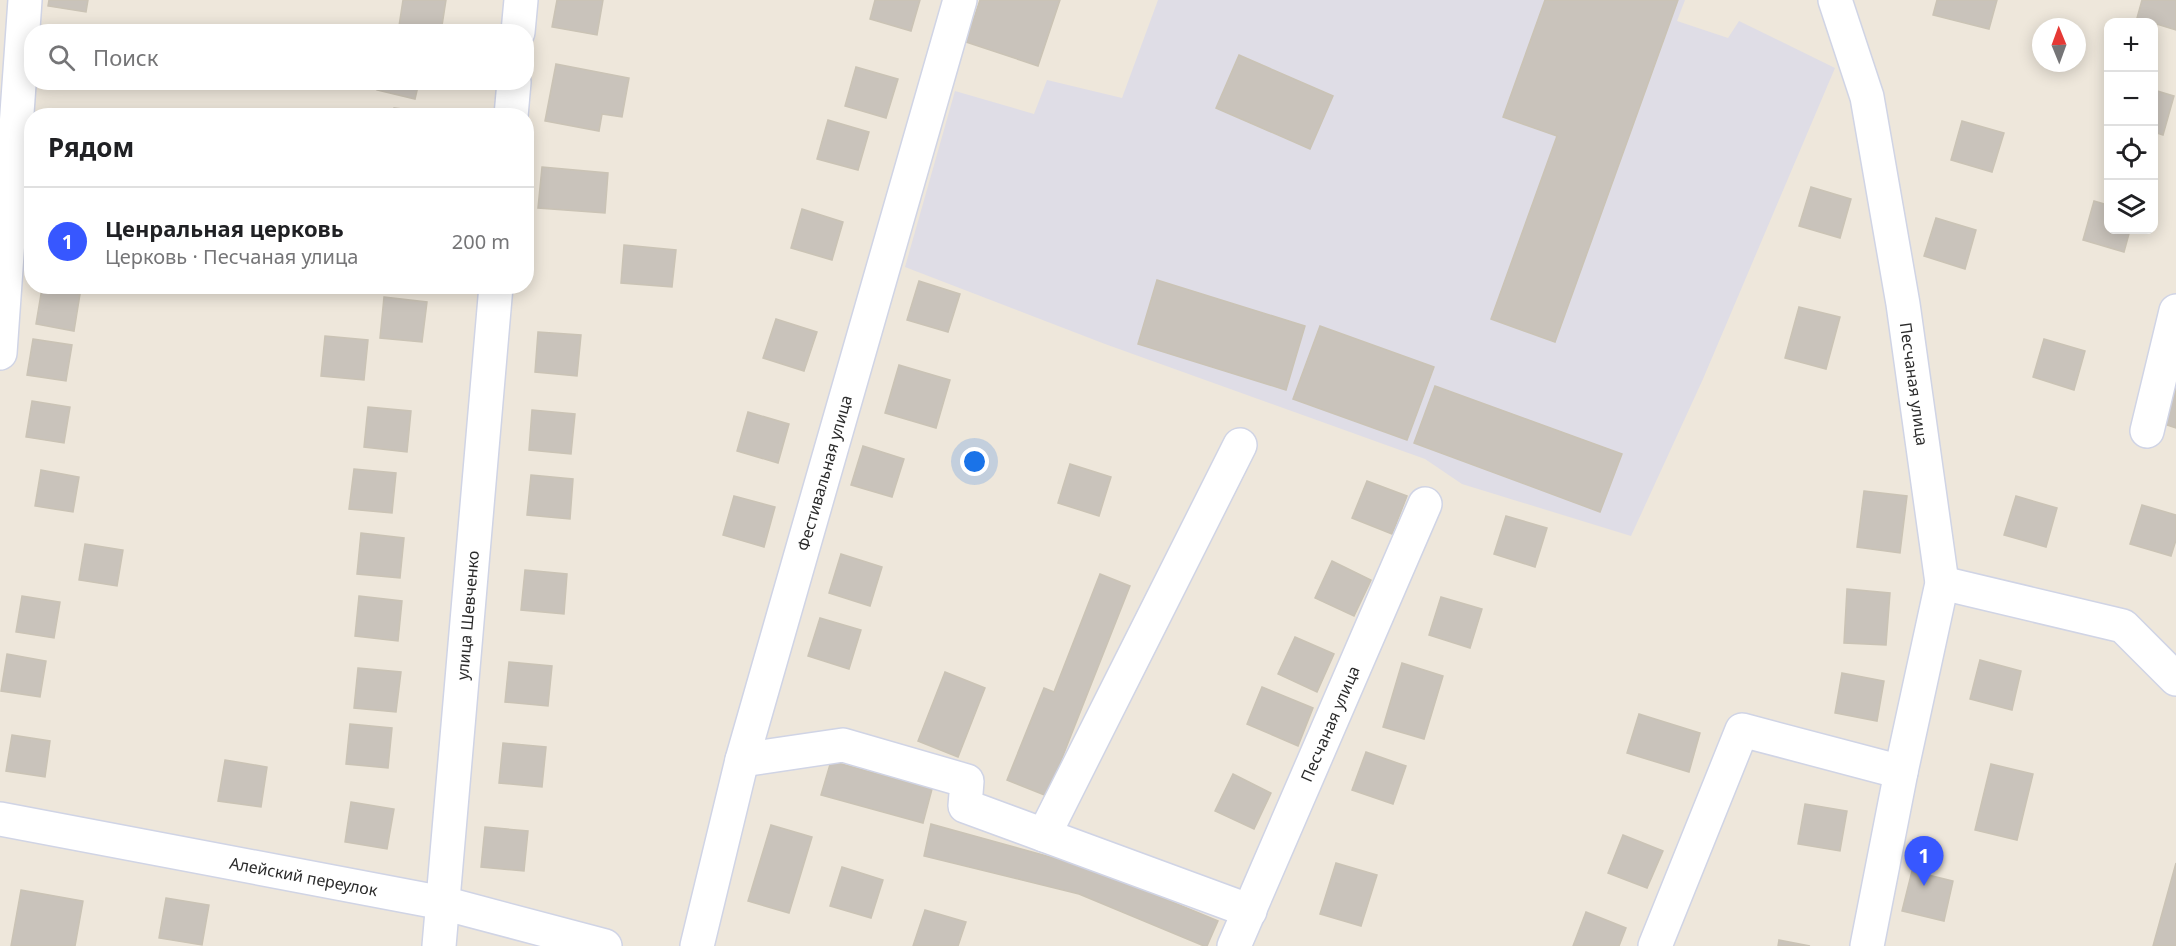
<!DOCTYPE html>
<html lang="ru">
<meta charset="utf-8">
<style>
body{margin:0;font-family:"Noto Sans",sans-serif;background:#f2f2f2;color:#202124}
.controls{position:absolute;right:18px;top:18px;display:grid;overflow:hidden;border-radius:12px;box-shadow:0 3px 15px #0003}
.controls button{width:54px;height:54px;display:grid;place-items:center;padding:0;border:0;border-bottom:2px solid #e0e0e0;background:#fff;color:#202124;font:30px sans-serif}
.compass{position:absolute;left:2032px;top:18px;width:54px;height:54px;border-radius:50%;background:#fff;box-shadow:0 3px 15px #0003;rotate:359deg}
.you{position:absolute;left:975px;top:462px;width:21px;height:21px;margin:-15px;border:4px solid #fff;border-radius:50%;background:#1a73e8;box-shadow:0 0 0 9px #1a73e833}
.badge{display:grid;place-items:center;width:39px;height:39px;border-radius:50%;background:#3757ff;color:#fff;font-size:20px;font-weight:700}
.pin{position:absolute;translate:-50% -50px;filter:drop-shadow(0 2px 3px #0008)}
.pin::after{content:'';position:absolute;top:32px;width:21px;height:18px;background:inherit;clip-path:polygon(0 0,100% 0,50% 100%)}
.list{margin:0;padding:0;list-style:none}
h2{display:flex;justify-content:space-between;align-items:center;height:78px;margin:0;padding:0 24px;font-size:26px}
h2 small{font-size:20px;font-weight:400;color:#757577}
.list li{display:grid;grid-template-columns:39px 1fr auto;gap:18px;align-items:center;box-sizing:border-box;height:108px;padding:0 24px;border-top:2px solid #e0e0e0}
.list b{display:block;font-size:22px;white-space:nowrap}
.list p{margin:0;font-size:20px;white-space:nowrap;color:#757577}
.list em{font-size:20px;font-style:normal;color:#757577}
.icon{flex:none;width:33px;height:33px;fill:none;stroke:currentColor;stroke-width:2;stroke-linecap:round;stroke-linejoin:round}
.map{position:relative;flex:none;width:2176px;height:946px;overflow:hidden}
.search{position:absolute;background:#fff;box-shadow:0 3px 15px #0003;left:24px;top:24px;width:510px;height:66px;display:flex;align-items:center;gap:15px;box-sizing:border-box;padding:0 21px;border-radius:24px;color:#757577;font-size:22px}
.panel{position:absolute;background:#fff;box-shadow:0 3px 15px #0003;left:24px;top:108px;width:510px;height:186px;border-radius:24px}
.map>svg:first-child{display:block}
</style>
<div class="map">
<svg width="2176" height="946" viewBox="0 0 2176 946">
<rect width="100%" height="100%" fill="#eee7db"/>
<polygon fill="#dfdde6" points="1158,0 1685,0 1677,21 1728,38 1739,21 1835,68 1703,379 1631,536 1462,484 1425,459 1105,344 905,267 955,91 1034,114 1047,80 1122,98"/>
<g fill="#c9c3bb" stroke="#cac3b5" stroke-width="1.5">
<polygon points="49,0 88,0 86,12 48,6"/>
<polygon points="403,0 446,0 441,32 399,26"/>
<polygon points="557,0 603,0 597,35 552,27"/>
<polygon points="875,0 920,0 911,31 870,19"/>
<polygon points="980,0 1060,0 1038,66 966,42"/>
<polygon points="1545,0 1678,0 1555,342 1491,319 1557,136 1503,117"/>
<polygon points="1997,0 1989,29 1933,15 1937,0"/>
<polygon points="2142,0 2176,0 2176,30 2137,18"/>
<polygon points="1239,55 1333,96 1310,149 1216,108"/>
<polygon points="556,64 629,78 622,117 602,114 599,131 545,121"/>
<polygon points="856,67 898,79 886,118 845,106"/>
<polygon points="379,82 419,82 415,99 377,90"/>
<polygon points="2154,90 2174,96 2163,135 2154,132"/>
<polygon points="394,108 436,113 436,116 393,116"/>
<polygon points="52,110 84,116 51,116"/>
<polygon points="828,120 869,132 858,170 817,159"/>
<polygon points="1962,121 2004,133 1992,172 1951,160"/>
<polygon points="542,167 608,173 605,213 538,208"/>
<polygon points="1811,187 1851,199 1840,238 1799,226"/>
<polygon points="2094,201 2108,205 2108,230 2130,230 2124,252 2083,240"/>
<polygon points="802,209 843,222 832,260 791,248"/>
<polygon points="1936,218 1976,230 1965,269 1924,256"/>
<polygon points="624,245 676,250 672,287 621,283"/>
<polygon points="1157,280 1305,326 1286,390 1138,344"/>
<polygon points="919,281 960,294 948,332 907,320"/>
<polygon points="42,288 80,294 74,331 36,324"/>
<polygon points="384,297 427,302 422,342 380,338"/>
<polygon points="1799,307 1840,317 1826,369 1785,358"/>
<polygon points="776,319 817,332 804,371 763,358"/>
<polygon points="1320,326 1434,367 1407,440 1293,399"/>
<polygon points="538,332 581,335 577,376 535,372"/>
<polygon points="325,336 368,340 364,380 321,376"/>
<polygon points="33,339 72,345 66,381 27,375"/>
<polygon points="2044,339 2085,351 2074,390 2033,377"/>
<polygon points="899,365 950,380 936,428 885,413"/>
<polygon points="1435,386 1622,454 1600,512 1414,443"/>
<polygon points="2176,386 2176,428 2164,424"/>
<polygon points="32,401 70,407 64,443 26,437"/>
<polygon points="368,407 411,411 407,452 364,447"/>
<polygon points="532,410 575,414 571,454 529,450"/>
<polygon points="748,412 789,424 778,463 737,451"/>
<polygon points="863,446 904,459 892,497 851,485"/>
<polygon points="1070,464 1111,477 1099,516 1058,503"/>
<polygon points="354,469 396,473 392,513 349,509"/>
<polygon points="41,470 79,477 73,512 35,506"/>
<polygon points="531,475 573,479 570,519 527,515"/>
<polygon points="1367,481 1407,496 1392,534 1352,518"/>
<polygon points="1864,491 1907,496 1900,553 1857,547"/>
<polygon points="734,496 775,507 764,547 723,535"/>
<polygon points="2016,496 2057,508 2046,547 2004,535"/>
<polygon points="2142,505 2176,515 2176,540 2171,556 2130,544"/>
<polygon points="1506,516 1547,528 1535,567 1494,554"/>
<polygon points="361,533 404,538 400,578 357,574"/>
<polygon points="85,544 123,550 117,586 79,580"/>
<polygon points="841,554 882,567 870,606 829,593"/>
<polygon points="1332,561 1371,580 1354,616 1315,598"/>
<polygon points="525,570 567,574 564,614 521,610"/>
<polygon points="1100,574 1130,586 1047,796 1007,780 1044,688 1054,692"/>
<polygon points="1847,589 1890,593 1886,645 1844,643"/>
<polygon points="22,596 60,602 54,638 16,632"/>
<polygon points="359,596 402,601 398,641 355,636"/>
<polygon points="1441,597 1482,609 1470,648 1429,635"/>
<polygon points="820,618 861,630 849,669 808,656"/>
<polygon points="1295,637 1334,654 1317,692 1278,674"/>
<polygon points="7,654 46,661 40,697 1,691"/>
<polygon points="1980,660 2021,671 2012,710 1970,699"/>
<polygon points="509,662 552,666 548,706 505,702"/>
<polygon points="1402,663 1443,676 1424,739 1383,727"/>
<polygon points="358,668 401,672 396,712 354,708"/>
<polygon points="945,672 985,688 958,757 918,741"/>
<polygon points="1842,673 1884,681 1877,721 1835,713"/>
<polygon points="1262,687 1313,708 1298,746 1247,724"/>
<polygon points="1639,714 1700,733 1689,772 1627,753"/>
<polygon points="350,724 392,728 388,768 346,764"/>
<polygon points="12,735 50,741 45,777 6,771"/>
<polygon points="503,743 546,747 542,787 499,783"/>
<polygon points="1366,752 1406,766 1393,804 1352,790"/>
<polygon points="225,760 267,767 261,807 218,801"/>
<polygon points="831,761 932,789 923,823 821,795"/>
<polygon points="1991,764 2033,774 2017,840 1975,830"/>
<polygon points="1233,774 1271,793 1254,829 1215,811"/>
<polygon points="351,802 394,809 387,849 345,842"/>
<polygon points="1805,804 1847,811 1840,851 1798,844"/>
<polygon points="931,824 1090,868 1218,921 1207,946 1204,946 1079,894 924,856"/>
<polygon points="771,825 812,837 789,913 748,901"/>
<polygon points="485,827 528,831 524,871 481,867"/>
<polygon points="1623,835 1663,851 1647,888 1608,873"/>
<polygon points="1336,863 1377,875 1361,926 1320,914"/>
<polygon points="2176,863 2176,946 2153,946"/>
<polygon points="842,867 883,880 871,918 830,906"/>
<polygon points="1912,871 1953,881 1944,921 1902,911"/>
<polygon points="21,890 83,901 75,946 11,946"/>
<polygon points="166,898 209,905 202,945 159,938"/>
<polygon points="925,910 966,922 958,946 913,946"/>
<polygon points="1586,912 1626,928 1619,946 1573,946"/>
<polygon points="1779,940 1810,946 1778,946"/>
</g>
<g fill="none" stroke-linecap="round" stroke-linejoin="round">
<g stroke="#d0d4e5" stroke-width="36">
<g id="minor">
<path id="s1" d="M 1835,0 L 1867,97 L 1903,304 L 1942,583 L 1901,772 L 1867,946"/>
<polyline points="518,32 521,0"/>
<polyline points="511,116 514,82"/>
<polyline points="0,353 25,0"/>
<polyline points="2147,431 2176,311"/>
<polyline points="1942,583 2123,626 2176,679"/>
<polyline points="742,760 843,745 967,781 965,806 1250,911"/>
<path id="s2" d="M 0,819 L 443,903 L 605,946"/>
<polyline points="1044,835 1240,445"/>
<path id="s3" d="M 439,946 L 496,286"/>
<path id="s4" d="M 697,946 L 742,760 L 960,0"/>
<path id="s5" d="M 1234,946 L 1425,504"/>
<polyline points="1655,946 1742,730 1901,772"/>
</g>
</g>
<use href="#minor" stroke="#fff" stroke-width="33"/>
</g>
<g text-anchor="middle" stroke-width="4.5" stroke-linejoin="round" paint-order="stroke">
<g font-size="16" fill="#2b2b2b" stroke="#fff">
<text dy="6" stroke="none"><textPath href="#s1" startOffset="393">Песчаная улица</textPath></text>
<text dy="6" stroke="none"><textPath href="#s4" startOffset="490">Фестивальная улица</textPath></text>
<text dy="6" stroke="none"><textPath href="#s3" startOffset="332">улица Шевченко</textPath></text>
<text dy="6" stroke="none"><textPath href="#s5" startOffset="242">Песчаная улица</textPath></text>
<text dy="6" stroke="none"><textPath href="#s2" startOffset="309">Алейский переулок</textPath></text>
</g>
</g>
</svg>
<div class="controls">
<button>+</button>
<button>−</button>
<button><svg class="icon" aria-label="locate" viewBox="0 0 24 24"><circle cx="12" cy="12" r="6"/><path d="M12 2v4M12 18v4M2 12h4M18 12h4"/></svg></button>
<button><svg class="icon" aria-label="layers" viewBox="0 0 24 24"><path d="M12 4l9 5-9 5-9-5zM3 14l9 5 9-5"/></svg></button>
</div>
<svg class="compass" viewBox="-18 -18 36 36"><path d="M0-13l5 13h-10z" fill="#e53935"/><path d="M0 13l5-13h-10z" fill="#757577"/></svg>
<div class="you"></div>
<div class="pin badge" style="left:1924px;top:886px">1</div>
<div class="search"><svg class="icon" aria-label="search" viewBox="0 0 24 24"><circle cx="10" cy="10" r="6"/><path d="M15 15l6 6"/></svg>Поиск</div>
<section class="panel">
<h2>Рядом<small></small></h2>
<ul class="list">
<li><span class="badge">1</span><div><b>Ценральная церковь</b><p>Церковь · Песчаная улица</p></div><em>200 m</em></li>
</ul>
</section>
</div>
